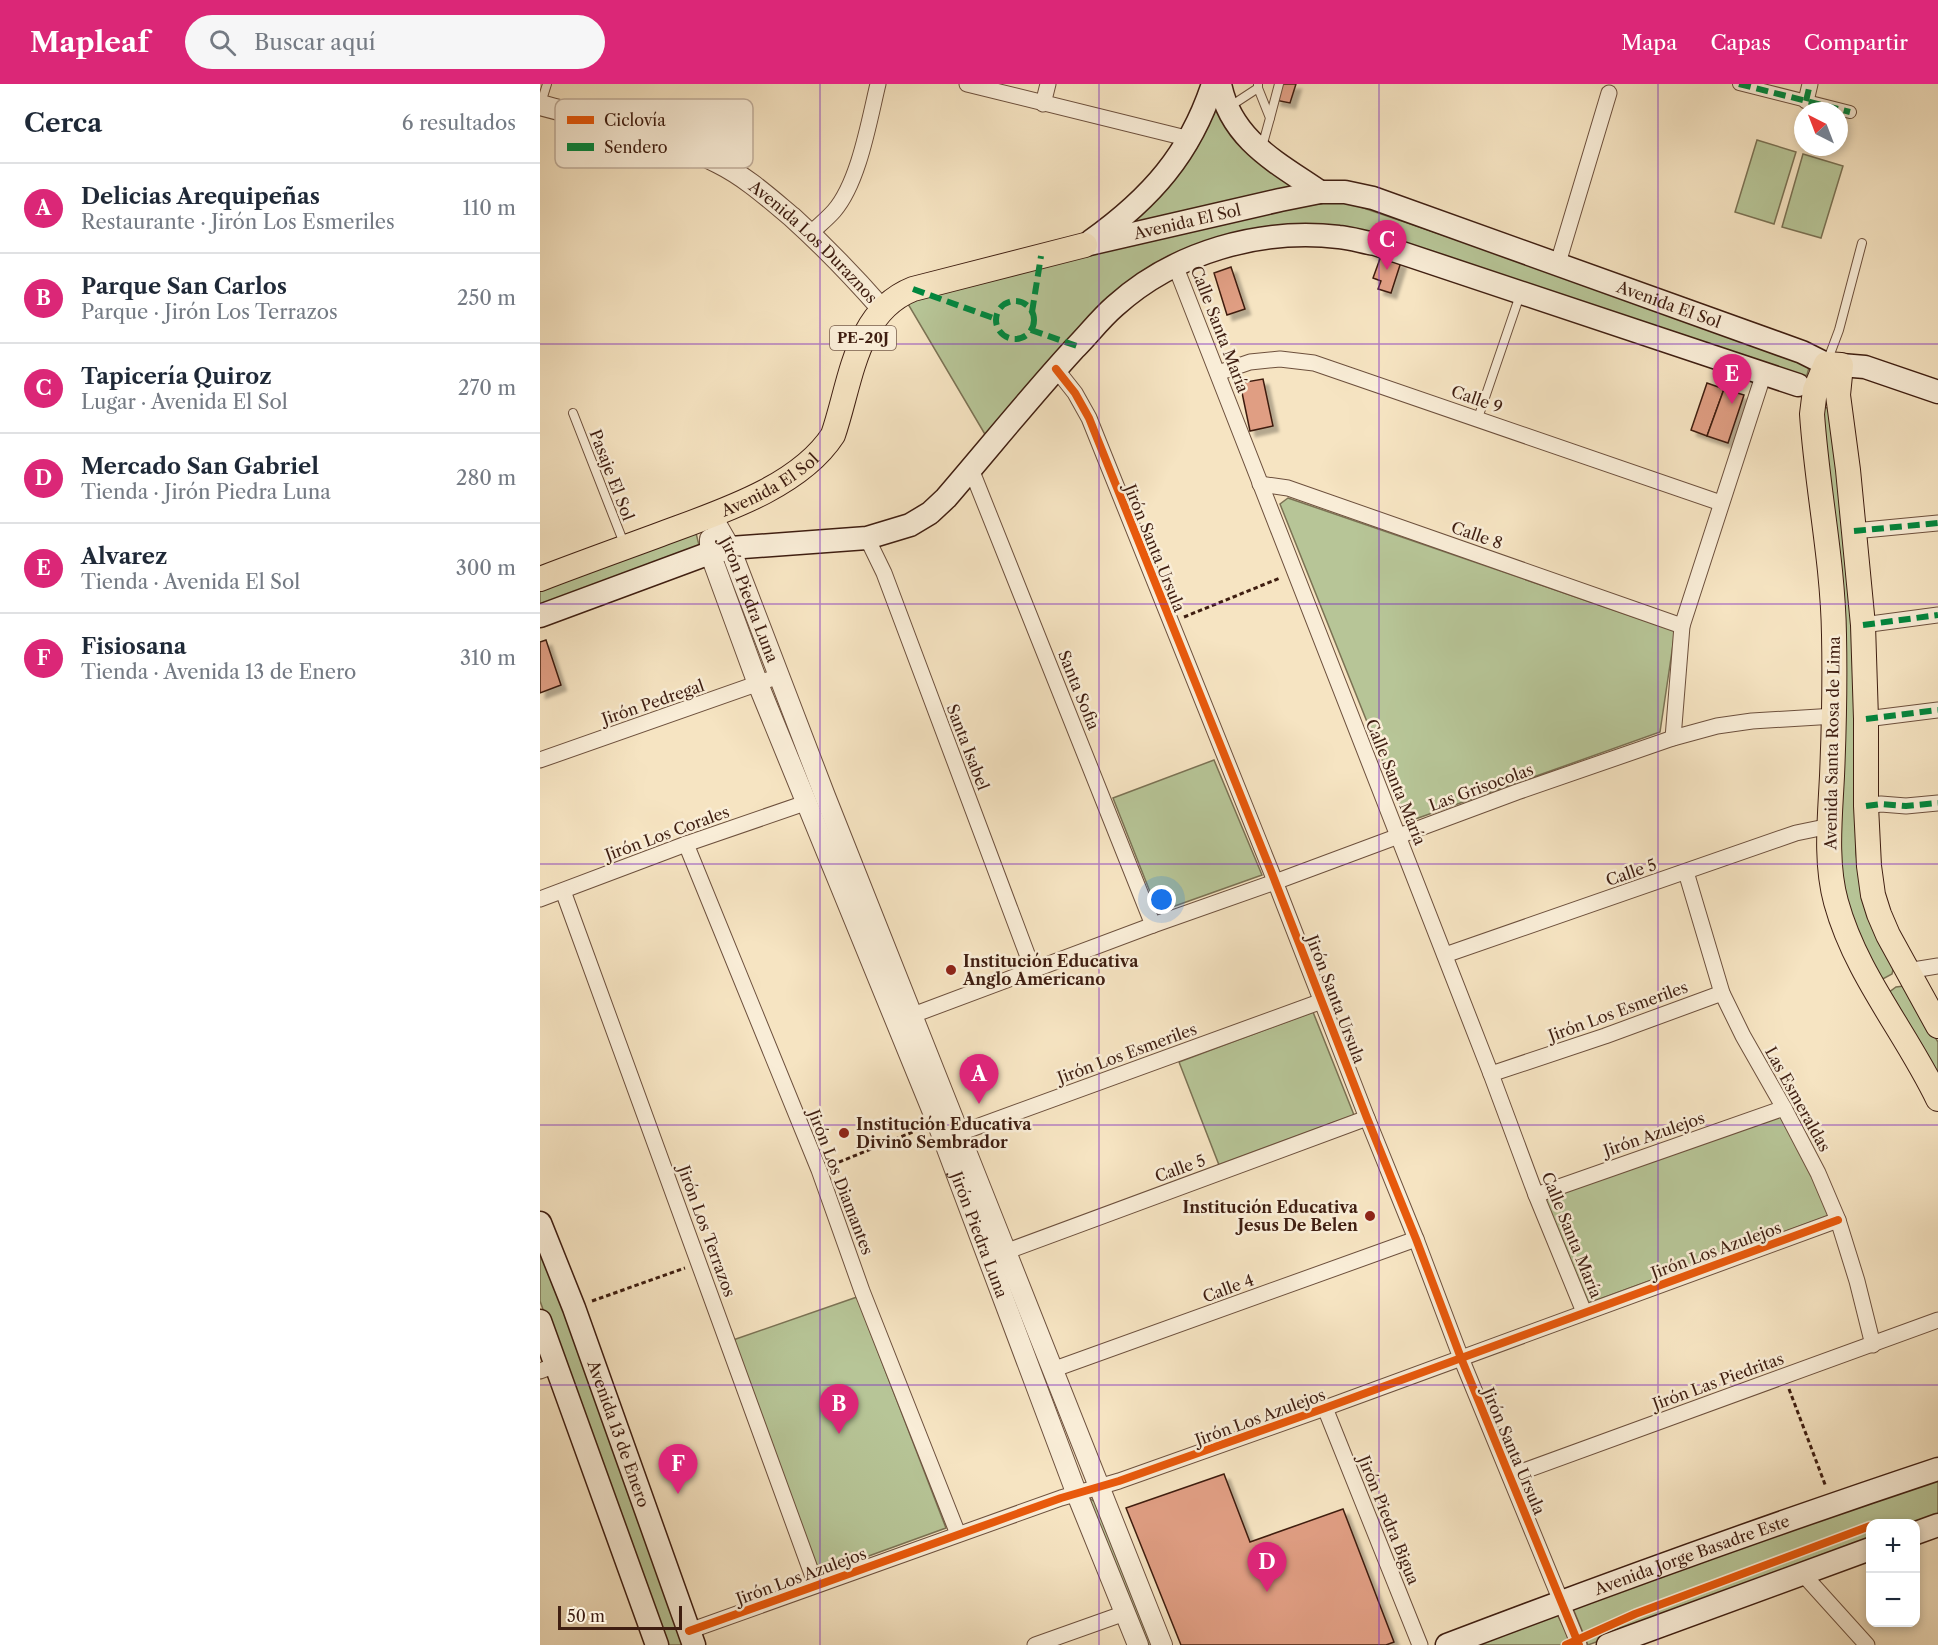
<!DOCTYPE html>
<html lang="es">
<meta charset="utf-8">
<style>
body{margin:0;font-family:"Libre Caslon Text",serif;background:#f6f6f7;color:#1f2937}
.controls{position:absolute;right:18px;bottom:18px;display:grid;overflow:hidden;border-radius:12px;box-shadow:0 3px 9px #0003}
.controls button{width:54px;height:54px;display:grid;place-items:center;padding:0;border:0;border-bottom:2px solid #e0e1e3;background:#fff;color:#1f2937;font:30px sans-serif}
.compass{position:absolute;left:1254px;top:18px;width:54px;height:54px;border-radius:50%;background:#fff;box-shadow:0 3px 9px #0003;rotate:318deg}
.scale{position:absolute;left:18px;bottom:15px;width:124px;box-sizing:border-box;padding-left:6px;border:3px solid #3f1e11;border-top:0;font-size:16px;line-height:21px;white-space:nowrap;color:#3f1e11;-webkit-text-stroke:4px #f9edd7;paint-order:stroke}
.you{position:absolute;left:622px;top:816px;width:21px;height:21px;margin:-15px;border:4px solid #fff;border-radius:50%;background:#1a73e8;box-shadow:0 0 0 9px #1a73e833}
.badge{display:grid;place-items:center;width:39px;height:39px;border-radius:50%;background:#db2777;color:#fff;font-size:20px;font-weight:700}
.pin{position:absolute;translate:-50% -50px;filter:drop-shadow(0 2px 3px #0008)}
.pin::after{content:'';position:absolute;top:32px;width:21px;height:18px;background:inherit;clip-path:polygon(0 0,100% 0,50% 100%)}
.list{margin:0;padding:0;list-style:none}
h2{display:flex;justify-content:space-between;align-items:center;height:78px;margin:0;padding:0 24px;font-size:26px}
h2 small{font-size:20px;font-weight:400;color:#747a83}
.list li{display:grid;grid-template-columns:39px 1fr auto;gap:18px;align-items:center;box-sizing:border-box;height:90px;padding:0 24px;border-top:2px solid #e0e1e3}
.list b{display:block;font-size:22px;white-space:nowrap}
.list p{margin:0;font-size:20px;white-space:nowrap;color:#747a83}
.list em{font-size:20px;font-style:normal;color:#747a83}
.icon{flex:none;width:33px;height:33px;fill:none;stroke:currentColor;stroke-width:2;stroke-linecap:round;stroke-linejoin:round}
.map{position:relative;flex:none;width:1398px;height:1561px;overflow:hidden}
header{display:flex;align-items:center;gap:36px;box-sizing:border-box;height:84px;padding:0 30px;background:#db2777;color:#fff}
header strong{font-size:28px}
nav{display:flex;gap:33px;margin-inline-start:auto;font-size:21px}
.search{width:420px;height:54px;background:#f6f6f7;display:flex;align-items:center;gap:15px;box-sizing:border-box;padding:0 21px;border-radius:33px;color:#747a83;font-size:22px}
main{display:flex}
aside{flex:1;background:#fff}
.map>svg:first-child{display:block}
</style>
<header>
<strong>Mapleaf</strong>
<div class="search"><svg class="icon" aria-label="search" viewBox="0 0 24 24"><circle cx="10" cy="10" r="6"/><path d="M15 15l6 6"/></svg>Buscar aquí</div>
<nav><a>Mapa</a><a>Capas</a><a>Compartir</a></nav>
</header>
<main>
<aside>
<h2>Cerca<small>6 resultados</small></h2>
<ul class="list">
<li><span class="badge">A</span><div><b>Delicias Arequipeñas</b><p>Restaurante · Jirón Los Esmeriles</p></div><em>110 m</em></li>
<li><span class="badge">B</span><div><b>Parque San Carlos</b><p>Parque · Jirón Los Terrazos</p></div><em>250 m</em></li>
<li><span class="badge">C</span><div><b>Tapicería Quiroz</b><p>Lugar · Avenida El Sol</p></div><em>270 m</em></li>
<li><span class="badge">D</span><div><b>Mercado San Gabriel</b><p>Tienda · Jirón Piedra Luna</p></div><em>280 m</em></li>
<li><span class="badge">E</span><div><b>Alvarez</b><p>Tienda · Avenida El Sol</p></div><em>300 m</em></li>
<li><span class="badge">F</span><div><b>Fisiosana</b><p>Tienda · Avenida 13 de Enero</p></div><em>310 m</em></li>
</ul>
</aside>
<div class="map">
<svg width="1398" height="1561" viewBox="0 0 1398 1561">
<defs>
<filter id="shadow"><feDropShadow dx="5.5" dy="5.5" stdDeviation="1.5" flood-color="#0004"/></filter>
</defs>
<rect width="100%" height="100%" fill="#f6e4c2"/>
<filter id="stains"><feTurbulence type="fractalNoise" baseFrequency=".00333" numOctaves="4"/><feColorMatrix values="0 0 0 0 .2 0 0 0 0 .09 0 0 0 0 .02 0 0 0 .5 -.17"/></filter>
<radialGradient id="worn" r=".72"><stop offset=".6" stop-color="#630" stop-opacity="0"/><stop offset="1" stop-color="#630" stop-opacity=".3"/></radialGradient>
<g fill="#b7c597" stroke="#7b7254" stroke-width="1.5">
<polygon points="675,16 755,100 752,105 586,145"/>
<polygon points="1217,56 1256,68 1234,140 1195,128"/>
<polygon points="1263,70 1303,82 1281,154 1242,143"/>
<polygon points="803,117 1263,274 1270,280 1267,291 1256,293 832,151 650,165 446,352 368,220 373,210 772,118"/>
<polygon points="1282,323 1288,324 1291,330 1315,559 1316,769 1320,797 1354,882 1352,890 1341,896 1337,894 1300,802"/>
<polygon points="748,414 1135,547 1120,648 867,738 740,420"/>
<polygon points="156,449 159,461 155,467 0,524 0,499"/>
<polygon points="674,676 722,791 618,828 573,714"/>
<polygon points="1364,902 1398,958 1398,1000 1348,909 1356,903"/>
<polygon points="773,928 814,1031 679,1081 639,978"/>
<polygon points="1244,1030 1293,1130 1046,1220 1005,1115"/>
<polygon points="0,1163 145,1561 124,1561 0,1217"/>
<polygon points="317,1213 406,1444 279,1490 193,1256"/>
<polygon points="1398,1388 1398,1433 1376,1440 1330,1440 1330,1458 1048,1561 1032,1522"/>
<polygon points="549,1414 554,1417 561,1427 613,1561 604,1561"/>
<polygon points="1015,1526 1026,1548 1030,1561 920,1561"/>
</g>
<g fill="#e09e83" stroke="#3f1e11" stroke-width="1.5" filter="url(#shadow)">
<polygon points="740,0 756,0 750,19 735,16"/>
<polygon points="841,172 861,178 851,209 838,205 841,197 833,194"/>
<polygon points="691,183 705,225 687,231 674,189"/>
<polygon points="723,295 733,342 710,347 700,299"/>
<polygon points="1167,299 1184,305 1167,352 1151,346"/>
<polygon points="1184,305 1204,311 1188,359 1167,352"/>
<polygon points="6,556 21,601 0,609 0,558"/>
<polygon points="684,1390 710,1458 803,1425 854,1558 846,1561 641,1561 586,1424"/>
</g>
<g fill="none" stroke-linecap="round" stroke-linejoin="round">
<g stroke="#6d503d" stroke-width="10">
<g id="service">
<polyline points="718,4 730,34 722,63"/>
<polyline points="1,19 7,0"/>
<polyline points="689,23 718,4 718,0"/>
<polyline points="730,34 739,0"/>
<polyline points="1287,278 1299,246 1322,159"/>
<polyline points="33,329 85,462"/>
<polyline points="938,334 980,211"/>
</g>
</g>
<g stroke="#6d503d" stroke-width="14">
<polyline id="pedestrian" points="1199,0 1310,28"/>
</g>
<g stroke="#6d503d" stroke-width="17">
<g id="minor">
<polyline points="427,0 650,55"/>
<polyline points="1266,17 1270,0"/>
<polyline points="503,20 508,0"/>
<path d="M 271,149 C 278,142 287,135 294,127 C 319,98 329,37 338,0"/>
<polyline points="1018,179 1069,9"/>
<polyline points="635,181 951,990 996,1111 1044,1228"/>
<polyline points="516,285 535,309 549,334 731,787 827,1034 876,1155 921,1274 1039,1561"/>
<polyline points="678,289 710,278 740,275 774,279 1181,419"/>
<polyline points="431,385 613,841"/>
<polyline points="720,400 748,404 1142,542"/>
<polyline points="1314,447 1398,439"/>
<polyline points="327,454 344,489 493,886"/>
<polyline points="1323,541 1398,531"/>
<polyline points="1326,635 1398,626"/>
<polyline points="1133,654 1142,542 1224,289"/>
<polyline points="0,676 239,592"/>
<polyline points="1326,722 1341,720 1366,722 1398,719"/>
<polyline points="146,760 279,1086 322,1207 418,1450"/>
<polyline points="1146,788 1182,909 1203,952 1244,1024 1278,1089 1298,1136 1317,1197 1333,1261"/>
<polyline points="23,807 276,1501"/>
<polyline points="0,815 146,760 268,718"/>
<polyline points="905,871 1256,749 1290,742"/>
<polyline points="1367,887 1398,882"/>
<polyline points="373,931 613,841 735,798 977,708 1133,654 1177,642 1212,637 1295,632"/>
<polyline points="951,990 1065,952 1182,909"/>
<polyline points="409,1053 782,917"/>
<polyline points="996,1111 1244,1024"/>
<polyline points="465,1168 827,1034"/>
<polyline points="512,1286 876,1155"/>
<polyline points="0,1287 16,1281"/>
<polyline points="785,1324 880,1561"/>
<polyline points="970,1392 1398,1236"/>
<polyline points="1262,1489 1327,1561"/>
<polyline points="149,1547 521,1414 579,1397 785,1324 1298,1136"/>
<polyline points="495,1561 585,1529"/>
</g>
</g>
<g stroke="#6d503d" stroke-width="22">
<g id="tertiary">
<path id="s1" d="M 0,21 C 60,37 123,50 178,79 C 206,93 228,113 252,133 C 284,162 313,192 342,225"/>
<path id="s2" d="M 171,431 L 190,464 L 285,712 L 622,1561"/>
<path id="s3" d="M 170,455 L 170,469 L 218,600 L 397,1038 L 536,1408 L 598,1561"/>
</g>
</g>
<g stroke="#3f1e11" stroke-width="25">
<g id="secondary">
<path d="M 680,0 C 691,56 738,79 780,108"/>
<path d="M 551,157 C 611,114 650,70 673,0"/>
<path id="s4" d="M 545,161 L 740,116 L 780,108 L 805,108 L 833,114 L 1262,268 L 1286,280"/>
<polyline points="1301,281 1325,283 1398,308"/>
<path d="M 0,532 L 170,469 L 190,464 L 327,454 L 370,441 L 390,429 L 406,414 C 449,364 490,313 534,265 C 548,251 560,235 575,222 C 635,168 720,144 799,153 C 811,154 823,158 835,160 L 1258,301"/>
<path id="s5" d="M 0,1139 L 34,1224 L 154,1561"/>
<polyline points="0,1237 117,1561"/>
<polyline points="1376,1449 1398,1441"/>
<path id="s6" d="M 907,1561 C 1070,1499 1233,1440 1398,1385"/>
<polyline points="1068,1561 1330,1465"/>
</g>
</g>
<g stroke="#3f1e11" stroke-width="26">
<g id="primary">
<path id="s7" d="M 0,495 C 39,480 78,466 116,452 C 174,430 258,405 293,351 C 311,299 315,228 373,205 L 545,161"/>
<path d="M 1398,942 L 1348,851 L 1339,830 L 1333,811 L 1329,782 L 1326,722 L 1326,635 L 1323,541 L 1308,386 L 1298,311 L 1301,281 L 1286,280 L 1275,306 L 1272,330 C 1277,404 1293,477 1294,551 C 1295,598 1294,645 1292,692 C 1290,733 1285,778 1296,818 C 1316,891 1366,948 1398,1015"/>
</g>
</g>
<g stroke="#3f1e11" stroke-width="3" stroke-dasharray="4.5 3" stroke-linecap="butt">
<polyline points="644,533 740,494"/>
<polyline points="292,1081 380,1045"/>
<polyline points="52,1217 145,1184"/>
<polyline points="1249,1305 1286,1403"/>
</g>
<use href="#service" stroke="#f9edd7" stroke-width="8"/>
<use href="#pedestrian" stroke="#f9edd7" stroke-width="12"/>
<use href="#minor" stroke="#f9edd7" stroke-width="15"/>
<use href="#tertiary" stroke="#f9edd7" stroke-width="20"/>
<use href="#secondary" stroke="#f9edd7" stroke-width="22"/>
<use href="#primary" stroke="#f6e4c2" stroke-width="24"/>
<g stroke="#00873e" stroke-width="6" stroke-dasharray="12 6" stroke-linecap="butt">
<polyline points="1199,0 1310,28"/>
<polyline points="1266,17 1270,0"/>
<polyline points="373,205 456,235"/>
<circle cx="475" cy="236" r="19"/>
<polyline points="492,228 501,172"/>
<polyline points="491,246 537,262"/>
<polyline points="1314,447 1398,439"/>
<polyline points="1323,541 1398,531"/>
<polyline points="1326,635 1398,626"/>
<polyline points="1326,722 1341,720 1366,722 1398,719"/>
</g>
<g stroke="#f9edd7" stroke-width="11">
<g id="cycleway">
<polyline points="516,285 535,309 549,334 731,787 827,1034 876,1155 921,1274 1039,1561"/>
<polyline points="149,1547 521,1414 579,1397 785,1324 1298,1136"/>
<polyline points="1026,1561 1095,1530 1330,1442"/>
</g>
</g>
<use href="#cycleway" stroke="#e8590c" stroke-width="8"/>
</g>
<path fill="none" stroke="#7b2cbf" stroke-width="1.5" stroke-opacity="0.55" d="M 280,0 L 280,1561M 559,0 L 559,1561M 839,0 L 839,1561M 1118,0 L 1118,1561M 0,260 L 1398,260M 0,520 L 1398,520M 0,780 L 1398,780M 0,1041 L 1398,1041M 0,1301 L 1398,1301"/>
<g fill="#8f2418" stroke="#f9edd7" stroke-width="2">
<circle cx="411" cy="886" r="6"/>
<circle cx="304" cy="1049" r="6"/>
<circle cx="830" cy="1132" r="6"/>
</g>
<g text-anchor="middle" stroke-width="5" stroke-linejoin="round" paint-order="stroke">
<rect fill="#f9edd7" stroke="#775c4c" stroke-width="1.5" x="290" y="242" width="66" height="24" rx="4.5"/>
<g font-size="15" font-weight="bold" fill="#3f1e11">
<text x="323" y="259">PE-20J</text>
</g>
<g font-size="16" fill="#3f1e11" stroke="#f9edd7">
<text dy="6" stroke="none"><textPath href="#s4" startOffset="105">Avenida El Sol</textPath></text>
<text dy="6" stroke="none"><textPath href="#s1" startOffset="312">Avenida Los Duraznos</textPath></text>
<text dy="6" stroke="none"><textPath href="#s4" startOffset="609">Avenida El Sol</textPath></text>
<text transform="translate(680 245) rotate(69)" y="6">Calle Santa María</text>
<text transform="translate(937 315) rotate(19)" y="6">Calle 9</text>
<text transform="translate(72 391) rotate(69)" y="6">Pasaje El Sol</text>
<text dy="6" stroke="none"><textPath href="#s7" startOffset="249">Avenida El Sol</textPath></text>
<text transform="translate(937 451) rotate(19)" y="6">Calle 8</text>
<text transform="translate(615 464) rotate(68)" y="6">Jirón Santa Ursula</text>
<text dy="6" stroke="none"><textPath href="#s2" startOffset="93">Jirón Piedra Luna</textPath></text>
<text transform="translate(539 606) rotate(68)" y="6">Santa Sofia</text>
<text transform="translate(113 618) rotate(-19)" y="6">Jirón Pedregal</text>
<text transform="translate(1292 659) rotate(-89)" y="6">Avenida Santa Rosa de Lima</text>
<text transform="translate(428 663) rotate(69)" y="6">Santa Isabel</text>
<text transform="translate(856 698) rotate(68)" y="6">Calle Santa María</text>
<text transform="translate(941 703) rotate(-20)" y="6">Las Grisocolas</text>
<text transform="translate(127 749) rotate(-20)" y="6">Jirón Los Corales</text>
<text transform="translate(1091 788) rotate(-19)" y="6">Calle 5</text>
<text transform="translate(796 915) rotate(69)" y="6">Jirón Santa Ursula</text>
<text transform="translate(1078 927) rotate(-20)" y="6">Jirón Los Esmeriles</text>
<text transform="translate(587 969) rotate(-20)" y="6">Jirón Los Esmeriles</text>
<text transform="translate(1258 1015) rotate(61)" y="6">Las Esmeraldas</text>
<text transform="translate(1114 1050) rotate(-19)" y="6">Jirón Azulejos</text>
<text transform="translate(640 1084) rotate(-20)" y="6">Calle 5</text>
<text transform="translate(301 1098) rotate(69)" y="6">Jirón Los Diamantes</text>
<text transform="translate(167 1147) rotate(70)" y="6">Jirón Los Terrazos</text>
<text dy="6" stroke="none"><textPath href="#s3" startOffset="747">Jirón Piedra Luna</textPath></text>
<text transform="translate(1032 1151) rotate(68)" y="6">Calle Santa María</text>
<text transform="translate(1176 1166) rotate(-20)" y="6">Jirón Los Azulejos</text>
<text transform="translate(688 1204) rotate(-20)" y="6">Calle 4</text>
<text transform="translate(1178 1297) rotate(-20)" y="6">Jirón Las Piedritas</text>
<text transform="translate(720 1333) rotate(-20)" y="6">Jirón Los Azulejos</text>
<text dy="6" stroke="none"><textPath href="#s5" startOffset="225">Avenida 13 de Enero</textPath></text>
<text transform="translate(974 1367) rotate(67)" y="6">Jirón Santa Ursula</text>
<text transform="translate(849 1436) rotate(68)" y="6">Jirón Piedra Bigua</text>
<text dy="6" stroke="none"><textPath href="#s6" startOffset="261">Avenida Jorge Basadre Este</textPath></text>
<text transform="translate(261 1492) rotate(-20)" y="6">Jirón Los Azulejos</text>
</g>
<g font-size="16" font-weight="bold" fill="#3f1e11" stroke="#f9edd7" text-anchor="start">
<text x="423" y="883">Institución Educativa<tspan x="423" dy="18">Anglo Americano</tspan></text>
<text x="316" y="1046">Institución Educativa<tspan x="316" dy="18">Divino Sembrador</tspan></text>
<text x="818" y="1129" text-anchor="end">Institución Educativa<tspan x="818" dy="18">Jesus De Belen</tspan></text>
</g>
</g>
<rect x="15" y="15" width="198" height="69" rx="9" fill="#f9edd7" stroke="#c1af9c" stroke-width="1.5"/>
<rect x="27" y="32" width="27" height="8" fill="#e8590c"/>
<rect x="27" y="59" width="27" height="8" fill="#00873e"/>
<g font-size="16" fill="#3f1e11">
<text x="64" y="42">Ciclovía</text>
<text x="64" y="69">Sendero</text>
</g>
<rect width="100%" height="100%" filter="url(#stains)"/>
<rect width="100%" height="100%" fill="url(#worn)"/>
</svg>
<div class="controls">
<button>+</button>
<button>−</button>
</div>
<svg class="compass" viewBox="-18 -18 36 36"><path d="M0-13l5 13h-10z" fill="#e53935"/><path d="M0 13l5-13h-10z" fill="#747a83"/></svg>
<div class="scale">50 m</div>
<div class="you"></div>
<div class="pin badge" style="left:439px;top:1020px">A</div>
<div class="pin badge" style="left:299px;top:1350px">B</div>
<div class="pin badge" style="left:847px;top:186px">C</div>
<div class="pin badge" style="left:727px;top:1508px">D</div>
<div class="pin badge" style="left:1192px;top:320px">E</div>
<div class="pin badge" style="left:138px;top:1410px">F</div>
</div>
</main>
